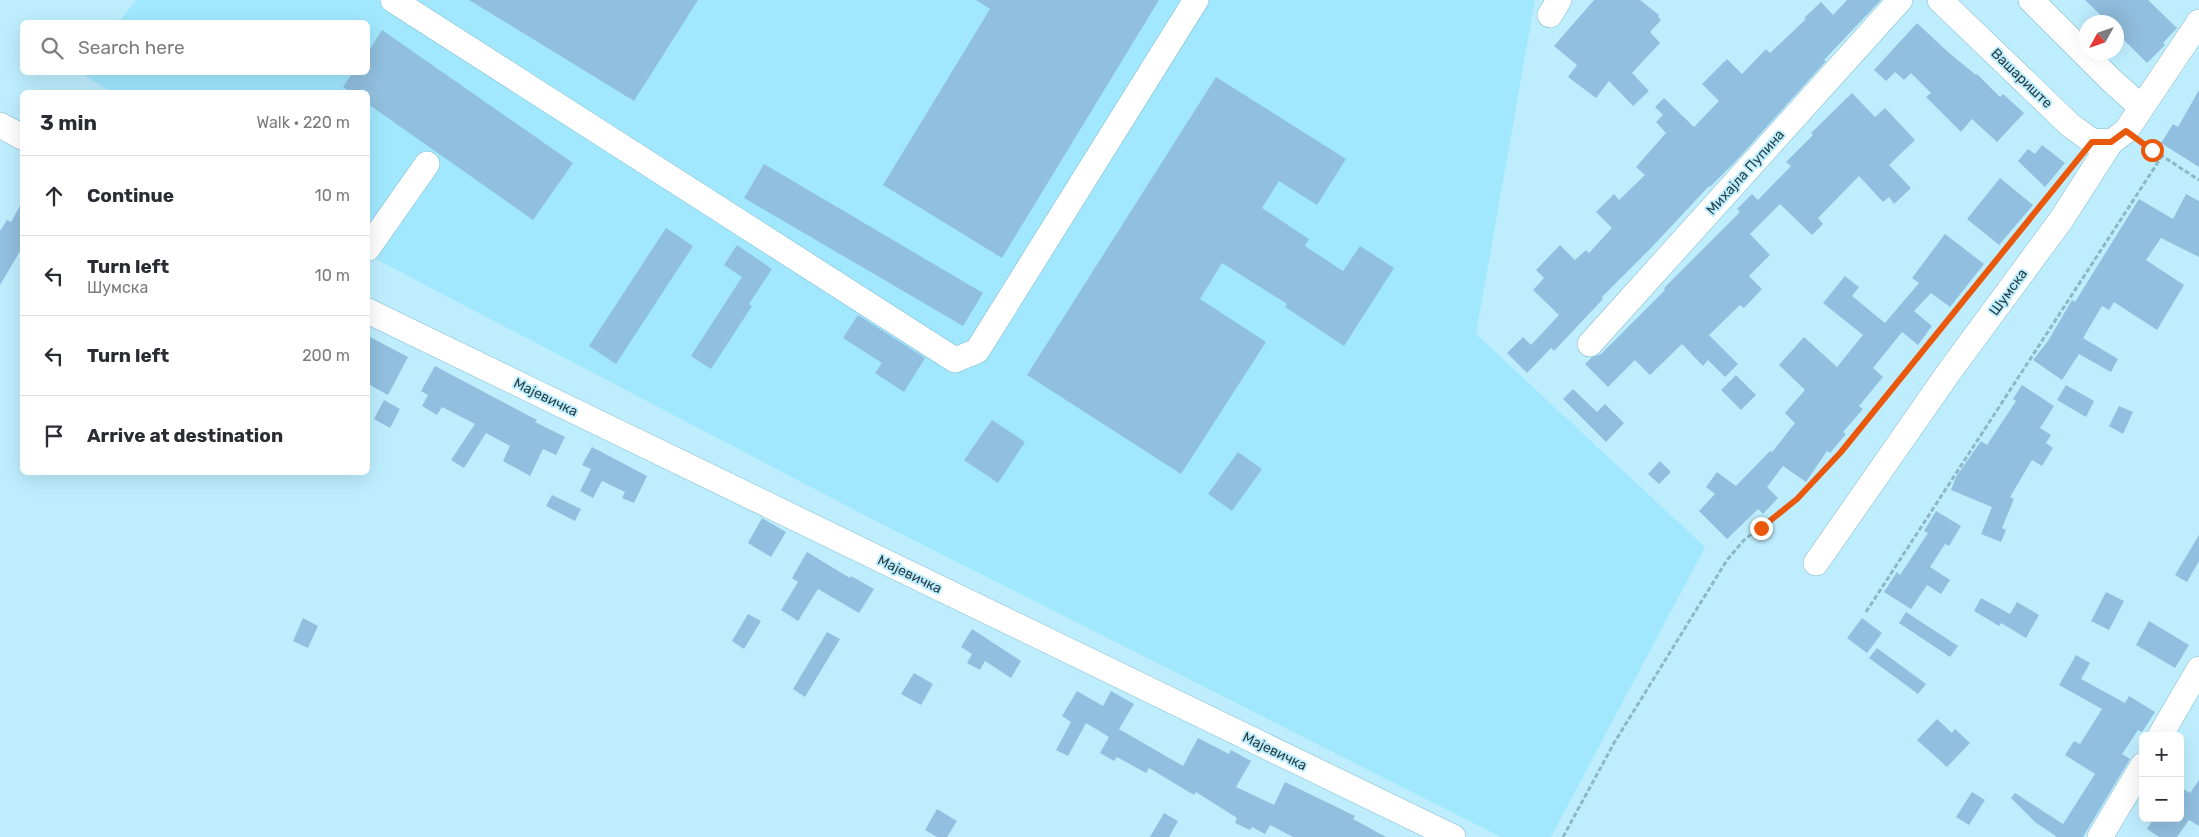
<!DOCTYPE html>
<meta charset="utf-8">
<style>
body{margin:0;font-family:Rubik,sans-serif;background:#f2f2f3;color:#2b2b33}
.controls{position:absolute;right:15px;bottom:15px;display:grid;overflow:hidden;border-radius:8px;box-shadow:0 5px 20px #0002}
.controls button{width:45px;height:45px;display:grid;place-items:center;padding:0;border:0;border-bottom:1px solid #e1e1e2;background:#fff;color:#2b2b33;font:25px sans-serif}
.compass{position:absolute;left:2079px;top:15px;width:45px;height:45px;border-radius:50%;background:#fff;box-shadow:0 5px 20px #0002;rotate:230deg}
.stop{position:absolute;width:15px;height:15px;margin:-11px;border:4px solid #ea580c;border-radius:50%;background:#fff}
.stop.end{background:#ea580c;border-color:#fff;box-shadow:0 1px 5px #0008}
.list{margin:0;padding:0;list-style:none}
h2{display:flex;justify-content:space-between;align-items:center;height:65px;margin:0;padding:0 20px;font-size:21px}
h2 small{font-size:16px;font-weight:400;color:#7c7c81}
.list li{display:grid;grid-template-columns:32px 1fr auto;gap:15px;align-items:center;box-sizing:border-box;height:80px;padding:0 20px;border-top:1px solid #e1e1e2}
.list b{display:block;font-size:19px;white-space:nowrap}
.list p{margin:0;font-size:16px;white-space:nowrap;color:#7c7c81}
.list em{font-size:16px;font-style:normal;color:#7c7c81}
.icon{flex:none;width:28px;height:28px;fill:none;stroke:currentColor;stroke-width:2;stroke-linecap:round;stroke-linejoin:round}
.map{position:relative;flex:none;width:2199px;height:837px;overflow:hidden}
.search{position:absolute;background:#fff;box-shadow:0 5px 20px #0002;left:20px;top:20px;width:350px;height:55px;display:flex;align-items:center;gap:12px;box-sizing:border-box;padding:0 18px;border-radius:8px;color:#7c7c81;font-size:19px}
.panel{position:absolute;background:#fff;box-shadow:0 5px 20px #0002;left:20px;top:90px;width:350px;height:385px;border-radius:8px}
.map>svg:first-child{display:block}
</style>
<div class="map">
<svg width="2199" height="837" viewBox="0 0 2199 837">
<rect width="100%" height="100%" fill="#beeefe"/>
<polygon fill="#a1e8ff" points="136,0 1535,0 1476,334 1705,547 1551,837 1501,837 866,516 368,255 368,92 111,92 81,73 368,72 368,22 119,22"/>
<g fill="#91bfdf">
<polygon points="469,0 698,0 634,101"/>
<polygon points="976,0 1159,0 1002,258 883,185 990,9"/>
<polygon points="1594,0 1640,0 1659,15 1658,17 1661,20 1650,32 1660,43 1632,73 1649,91 1633,106 1609,81 1596,98 1568,77 1577,65 1554,46"/>
<polygon points="1847,0 1881,0 1824,60 1826,61 1735,162 1710,187 1709,186 1651,248 1602,297 1603,299 1554,351 1551,348 1527,373 1507,353 1523,337 1531,345 1559,315 1533,290 1544,278 1536,270 1560,245 1575,260 1586,250 1589,253 1612,228 1596,212 1614,194 1619,200 1645,175 1636,167 1666,133 1656,122 1663,115 1655,107 1664,98 1694,127 1719,101 1702,84 1727,59 1742,74 1766,49 1770,53 1806,19 1804,18 1821,2 1833,15"/>
<polygon points="2085,0 2148,0 2177,28 2163,43 2165,45 2147,63 2124,40 2116,47 2116,22 2108,22"/>
<polygon points="1917,23 1948,52 1976,75 1977,74 2000,97 2003,94 2024,113 1997,142 1972,119 1961,132 1926,97 1931,93 1911,73 1904,80 1895,72 1886,81 1874,70"/>
<polygon points="382,30 573,163 533,220 368,104 368,92 350,92 343,87 353,72 368,72 368,52"/>
<polygon points="1216,77 1346,159 1317,205 1279,181 1262,208 1309,239 1305,246 1343,271 1360,246 1394,268 1344,346 1285,307 1287,304 1222,263 1200,299 1266,342 1181,474 1027,375"/>
<polygon points="2199,90 2199,167 2161,143 2173,124 2178,127"/>
<polygon points="1852,93 1875,117 1885,108 1915,140 1889,165 1911,188 1894,204 1889,197 1883,202 1859,176 1818,218 1823,224 1812,235 1780,204 1750,234 1770,255 1749,276 1762,289 1744,308 1740,305 1709,335 1738,364 1725,377 1708,360 1703,366 1682,344 1650,375 1635,360 1608,387 1585,364 1591,358 1601,354 1665,290 1664,288 1740,212 1737,209 1752,194 1758,200 1791,166 1786,162 1813,135 1811,133"/>
<polygon points="2042,145 2065,163 2045,187 2018,161 2028,149 2035,154"/>
<polygon points="764,164 983,293 963,326 744,198"/>
<polygon points="2000,178 2033,205 1999,245 1967,219"/>
<polygon points="2186,194 2199,201 2199,257 2161,238 2146,260 2184,285 2157,330 2114,302 2109,310 2102,306 2083,338 2118,359 2111,372 2079,354 2062,380 2033,360 2048,341 2072,300 2075,302 2139,199 2173,219"/>
<polygon points="22,202 22,248 0,285 0,231 7,220 11,222"/>
<polygon points="666,228 693,246 616,364 589,346"/>
<polygon points="1945,234 1984,264 1950,307 1931,293 1914,311 1932,326 1918,345 1902,332 1873,368 1883,377 1859,406 1863,409 1843,432 1846,434 1830,453 1827,451 1806,482 1783,466 1767,487 1778,498 1763,514 1758,509 1727,539 1699,511 1715,494 1706,487 1717,472 1736,486 1770,451 1772,452 1795,423 1785,413 1805,390 1779,365 1804,337 1837,367 1863,335 1823,303 1845,276 1859,287 1852,296 1885,323 1919,283 1912,278"/>
<polygon points="737,245 772,269 749,304 752,306 711,369 691,356 742,277 724,265"/>
<polygon points="858,315 925,358 904,392 875,373 882,363 843,338"/>
<polygon points="368,336 408,357 388,395 368,384"/>
<polygon points="435,366 537,420 535,422 565,437 556,455 543,449 530,476 503,461 510,446 486,433 464,468 451,460 475,424 442,407 437,415 422,406 428,395 421,391"/>
<polygon points="1736,375 1756,395 1741,410 1721,390"/>
<polygon points="2022,385 2054,406 2040,428 2051,435 2046,443 2053,448 2042,466 2032,460 2010,497 2014,499 2002,528 2006,530 2001,542 1981,534 1992,507 1951,490 1956,477 1981,441 1987,445 2016,401 2013,399"/>
<polygon points="2066,385 2094,401 2086,417 2057,400"/>
<polygon points="1573,389 1597,412 1605,404 1624,423 1606,442 1563,399"/>
<polygon points="384,400 400,409 390,428 374,419"/>
<polygon points="2119,406 2133,412 2123,434 2109,426"/>
<polygon points="992,420 1025,442 998,483 964,460"/>
<polygon points="592,447 647,476 634,503 622,498 625,492 602,481 593,498 580,491 591,469 582,465"/>
<polygon points="1238,452 1262,469 1232,511 1208,494"/>
<polygon points="1660,461 1671,472 1659,484 1648,474"/>
<polygon points="552,495 581,509 575,521 546,506"/>
<polygon points="1936,511 1961,526 1949,546 1945,544 1930,567 1950,580 1941,594 1927,585 1911,609 1884,592 1897,572 1900,575 1928,533 1924,531"/>
<polygon points="762,518 786,532 771,557 748,543"/>
<polygon points="2199,535 2199,561 2187,582 2175,575"/>
<polygon points="807,552 850,578 851,576 874,589 859,613 818,589 798,621 781,610 798,582 792,578"/>
<polygon points="2106,592 2124,601 2109,630 2091,621"/>
<polygon points="1981,598 2010,614 2017,602 2039,615 2026,638 2001,623 1999,626 1974,611"/>
<polygon points="1906,612 1958,646 1950,657 1899,623"/>
<polygon points="748,614 761,621 744,649 732,641"/>
<polygon points="303,618 318,626 308,648 293,641"/>
<polygon points="1862,618 1882,633 1867,653 1847,638"/>
<polygon points="2149,621 2189,645 2175,668 2136,645"/>
<polygon points="972,629 1021,661 1011,678 985,661 980,670 967,663 972,654 961,647"/>
<polygon points="827,632 840,639 805,697 793,689"/>
<polygon points="1877,648 1926,684 1918,694 1869,658"/>
<polygon points="2076,655 2090,663 2081,679 2125,703 2129,696 2155,712 2142,732 2138,730 2122,754 2130,759 2083,837 2055,837 2056,836 2036,823 2011,798 2015,793 2063,824 2095,774 2065,755 2074,741 2080,744 2102,709 2059,685"/>
<polygon points="914,673 933,684 921,705 901,694"/>
<polygon points="1077,691 1103,706 1111,691 1134,704 1119,729 1183,766 1198,738 1229,754 1231,750 1251,761 1236,787 1274,805 1285,782 1355,816 1353,819 1386,837 1293,837 1270,825 1265,834 1252,827 1250,830 1235,823 1237,818 1196,792 1194,795 1149,768 1146,773 1117,757 1114,761 1100,753 1109,737 1086,723 1068,756 1056,750 1071,722 1062,716"/>
<polygon points="1937,719 1952,733 1955,729 1970,743 1947,767 1917,740"/>
<polygon points="2199,780 2199,826 2189,820 2177,837 2159,837 2147,829 2154,818 2180,818 2180,787 2190,793"/>
<polygon points="1972,792 1985,800 1969,825 1956,817"/>
<polygon points="937,809 957,821 947,837 937,837 925,830"/>
<polygon points="1164,813 1178,821 1169,837 1150,837"/>
</g>
<g fill="none" stroke-linecap="round" stroke-linejoin="round">
<g stroke="#7fbacd" stroke-width="26">
<g id="minor">
<polyline points="393,0 955,360 977,351 1196,0"/>
<polyline points="1940,0 2070,125 2092,141 2111,142"/>
<polyline points="2031,0 2111,80 2141,107"/>
<polyline points="1550,15 1559,0"/>
<polyline points="0,125 22,137"/>
<polyline points="368,248 427,164"/>
<polyline points="368,311 1453,837"/>
<polyline points="1590,344 1900,0"/>
<polyline points="1816,563 1949,372 2061,220 2111,142 2126,131 2199,22"/>
<polyline points="2160,736 2199,669"/>
<polyline points="2100,837 2143,765"/>
</g>
</g>
<g stroke="#8eb7c5" stroke-width="3" stroke-dasharray="5 2.5" stroke-linecap="butt">
<polyline points="2141,142 2199,180"/>
<polyline points="1866,612 2162,156"/>
<polyline points="1563,837 1614,743 1727,560 1744,540 1797,499 1841,452 2056,186"/>
</g>
<use href="#minor" stroke="#fff" stroke-width="25"/>
</g>
<g fill="none" stroke-linecap="round" stroke-linejoin="round">
<polyline stroke="#ea580c" stroke-width="6" points="1761,528 1797,499 1841,452 2092,142 2111,142 2126,131 2152,150"/>
</g>
<g text-anchor="middle" stroke-width="4" stroke-linejoin="round" paint-order="stroke">
<g font-size="14" fill="#263f47" stroke="#beeefe">
<text transform="translate(2022 78) rotate(44)" y="5">Вашариште</text>
<text transform="translate(1745 172) rotate(-48)" y="5">Михајла Пупина</text>
<text transform="translate(2008 292) rotate(-54)" y="5">Шумска</text>
<text transform="translate(546 397) rotate(26)" y="5">Мајевичка</text>
<text transform="translate(910 574) rotate(26)" y="5">Мајевичка</text>
<text transform="translate(1275 751) rotate(26)" y="5">Мајевичка</text>
</g>
</g>
</svg>
<div class="controls">
<button>+</button>
<button>−</button>
</div>
<svg class="compass" viewBox="-18 -18 36 36"><path d="M0-13l5 13h-10z" fill="#e53935"/><path d="M0 13l5-13h-10z" fill="#7c7c81"/></svg>
<div class="stop" style="left:2152px;top:150px"></div>
<div class="stop end" style="left:1761px;top:528px"></div>
<div class="search"><svg class="icon" aria-label="search" viewBox="0 0 24 24"><circle cx="10" cy="10" r="6"/><path d="M15 15l6 6"/></svg>Search here</div>
<section class="panel">
<h2>3 min<small>Walk · 220 m</small></h2>
<ul class="list">
<li><svg class="icon" aria-label="ahead" viewBox="0 0 24 24"><path d="M12 20V5M6 11l6-6 6 6"/></svg><div><b>Continue</b></div><em>10 m</em></li>
<li><svg class="icon" aria-label="left" viewBox="0 0 24 24"><path d="M17 20v-9H6M10 6l-5 5 5 5"/></svg><div><b>Turn left</b><p>Шумска</p></div><em>10 m</em></li>
<li><svg class="icon" aria-label="left" viewBox="0 0 24 24"><path d="M17 20v-9H6M10 6l-5 5 5 5"/></svg><div><b>Turn left</b></div><em>200 m</em></li>
<li><svg class="icon" aria-label="arrive" viewBox="0 0 24 24"><path d="M6 21V4h12l-3 4 3 4H6"/></svg><div><b>Arrive at destination</b></div></li>
</ul>
</section>
</div>
